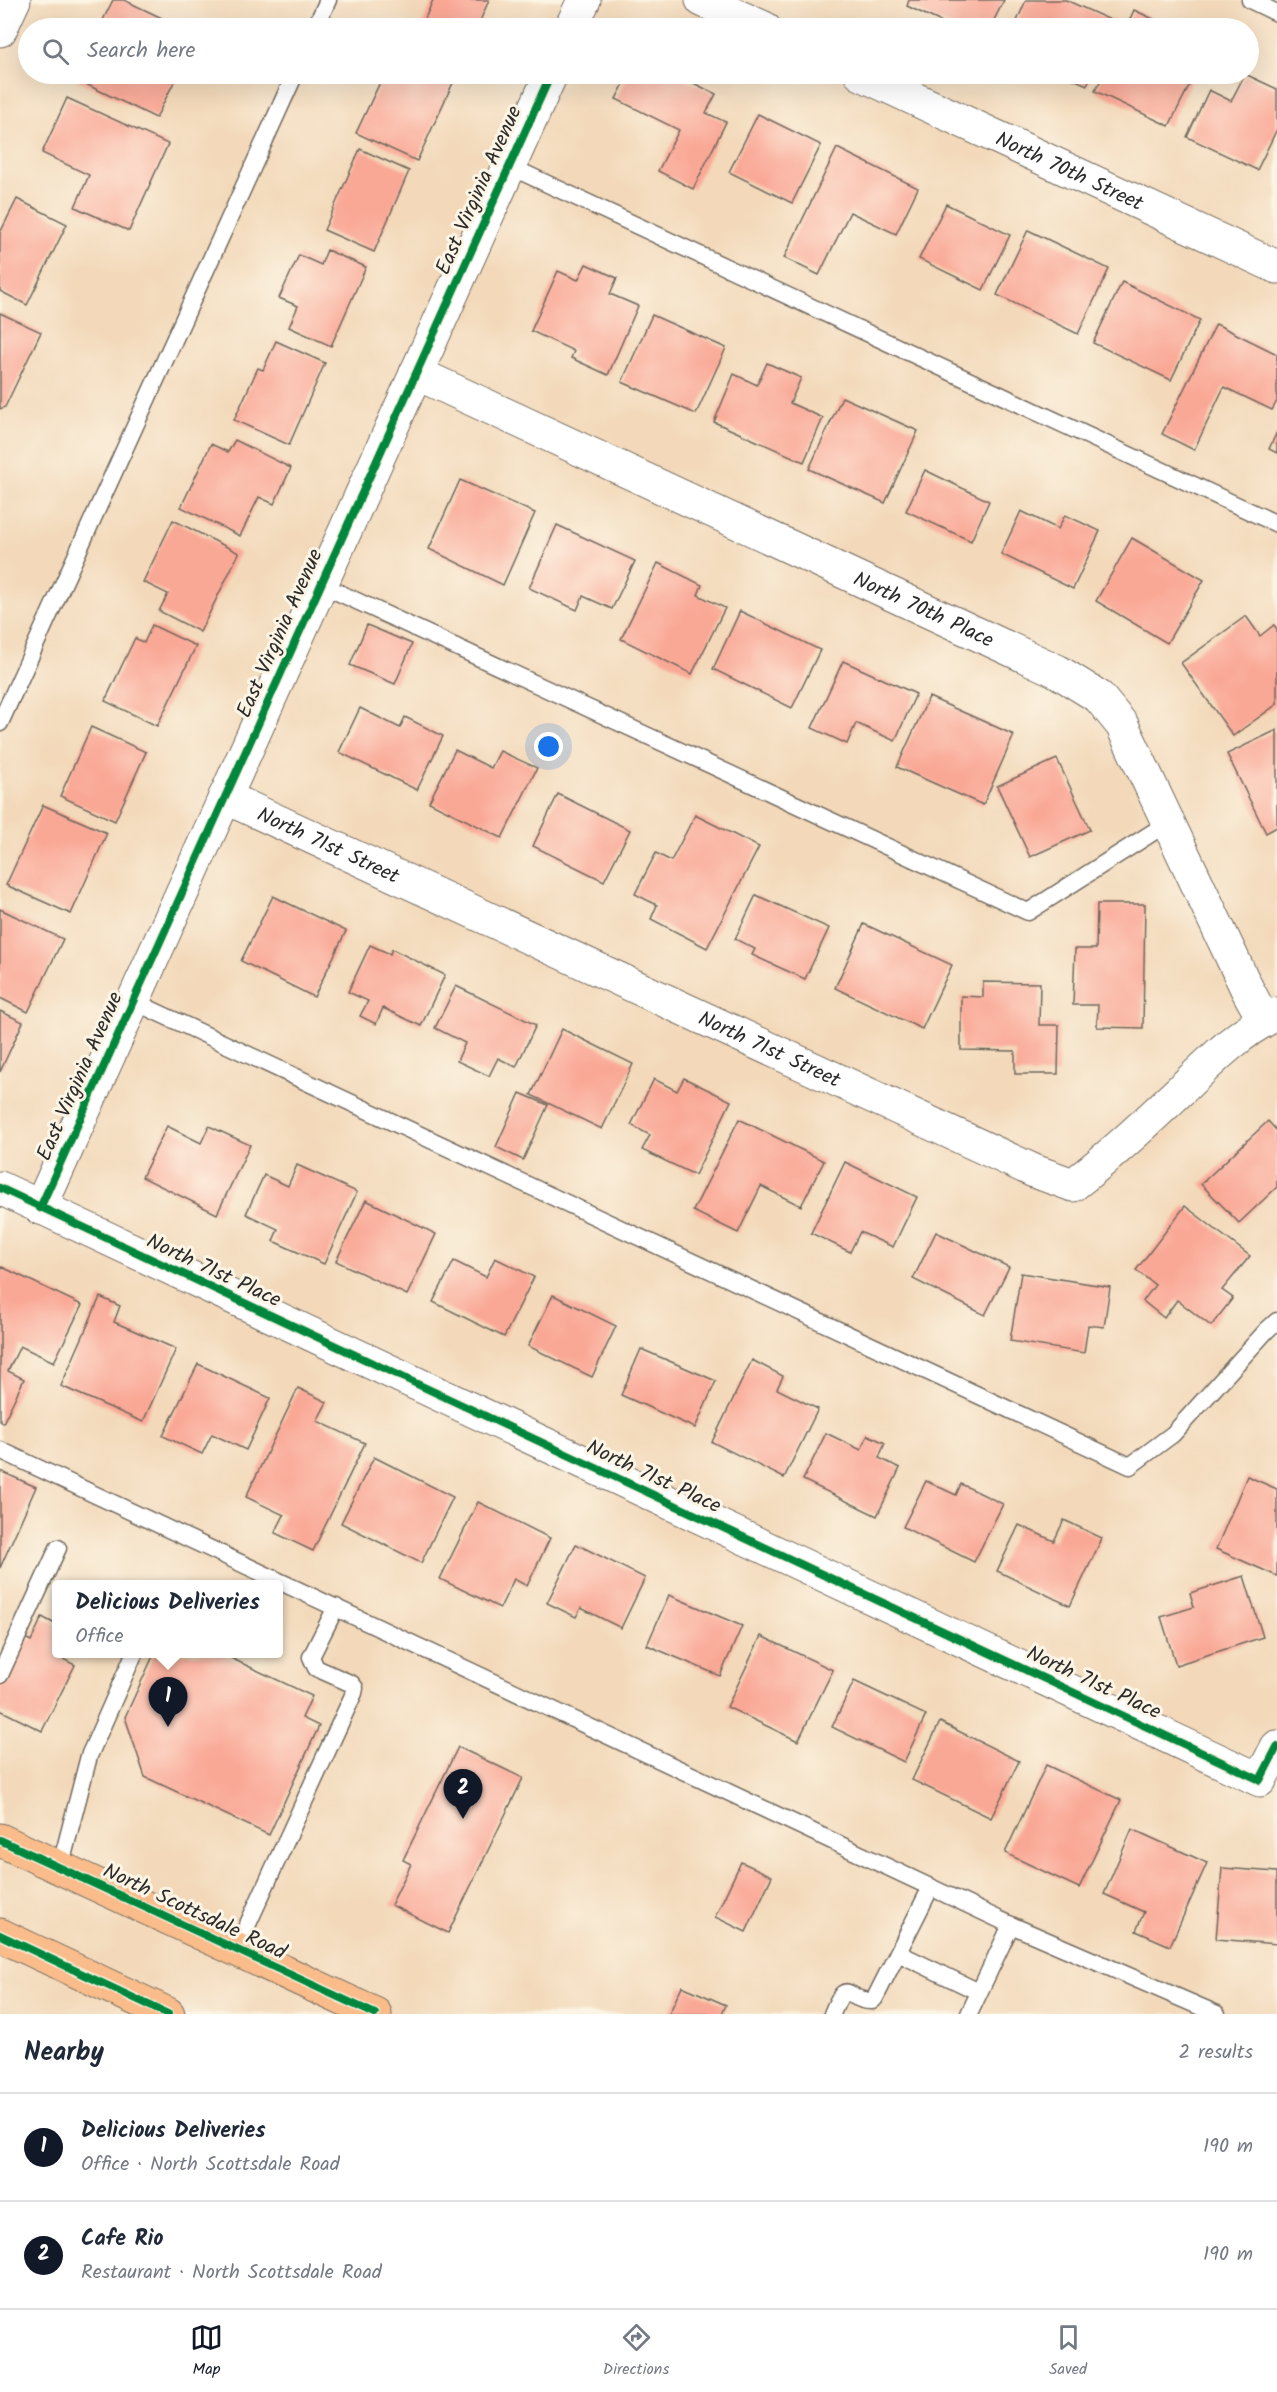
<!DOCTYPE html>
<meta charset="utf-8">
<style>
body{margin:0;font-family:Kalam,sans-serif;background:#f6f6f7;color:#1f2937}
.you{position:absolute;left:549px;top:747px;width:21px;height:21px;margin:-15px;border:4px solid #fff;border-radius:50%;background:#1a73e8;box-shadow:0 0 0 9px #1a73e833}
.badge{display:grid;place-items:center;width:39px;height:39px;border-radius:50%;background:#111827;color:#fff;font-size:20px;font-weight:700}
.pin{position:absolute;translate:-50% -50px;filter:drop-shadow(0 2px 3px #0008)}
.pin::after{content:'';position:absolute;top:32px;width:21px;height:18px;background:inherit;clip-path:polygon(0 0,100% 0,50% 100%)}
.popup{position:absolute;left:52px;top:1580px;width:231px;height:78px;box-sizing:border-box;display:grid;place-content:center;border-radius:6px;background:#fff;filter:drop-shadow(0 2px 4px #0005);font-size:20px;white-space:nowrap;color:#747a83}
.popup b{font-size:22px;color:#1f2937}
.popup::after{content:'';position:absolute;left:50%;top:100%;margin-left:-12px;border:12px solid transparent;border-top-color:#fff}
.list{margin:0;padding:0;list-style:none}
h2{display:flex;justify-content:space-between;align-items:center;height:78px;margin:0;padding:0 24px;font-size:26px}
h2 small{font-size:20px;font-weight:400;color:#747a83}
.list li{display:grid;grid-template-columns:39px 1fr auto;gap:18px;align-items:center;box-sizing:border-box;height:108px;padding:0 24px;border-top:2px solid #e0e1e3}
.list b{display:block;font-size:22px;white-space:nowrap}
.list p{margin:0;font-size:20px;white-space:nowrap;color:#747a83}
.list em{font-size:20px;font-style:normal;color:#747a83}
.icon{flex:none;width:33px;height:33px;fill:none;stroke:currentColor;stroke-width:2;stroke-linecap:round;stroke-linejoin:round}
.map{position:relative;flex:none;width:1277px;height:2014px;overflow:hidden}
.search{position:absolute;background:#fff;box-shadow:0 6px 24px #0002;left:18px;right:18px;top:18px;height:66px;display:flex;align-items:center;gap:15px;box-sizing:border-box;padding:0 21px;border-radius:33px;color:#747a83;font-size:22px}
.sheet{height:294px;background:#fff}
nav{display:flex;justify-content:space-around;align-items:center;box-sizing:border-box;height:84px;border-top:2px solid #e0e1e3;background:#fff;font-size:16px;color:#747a83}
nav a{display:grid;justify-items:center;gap:3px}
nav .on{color:#111827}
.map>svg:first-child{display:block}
</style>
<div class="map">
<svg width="1277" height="2014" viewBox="0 0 1277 2014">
<rect width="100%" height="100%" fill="#fcf5e5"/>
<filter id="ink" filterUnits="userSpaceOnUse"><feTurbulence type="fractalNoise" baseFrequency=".0167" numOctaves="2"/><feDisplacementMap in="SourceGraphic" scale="12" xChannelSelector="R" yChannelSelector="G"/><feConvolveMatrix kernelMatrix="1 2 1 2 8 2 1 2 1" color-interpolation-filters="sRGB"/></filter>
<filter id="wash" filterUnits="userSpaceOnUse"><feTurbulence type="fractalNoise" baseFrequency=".008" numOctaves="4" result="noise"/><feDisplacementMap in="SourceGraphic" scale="24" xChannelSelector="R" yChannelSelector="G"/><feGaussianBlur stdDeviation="1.35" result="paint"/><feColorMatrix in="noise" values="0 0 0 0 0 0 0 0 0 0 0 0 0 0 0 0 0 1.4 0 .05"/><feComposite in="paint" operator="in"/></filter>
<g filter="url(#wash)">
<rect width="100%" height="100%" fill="#f3d9ba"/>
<g id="blocks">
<g fill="#faa896">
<polygon points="113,0 124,0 183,28 99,28"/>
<polygon points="433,0 489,0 477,28 421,28"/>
<polygon points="909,0 1004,0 990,28 954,28 907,6"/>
<polygon points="1026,0 1066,0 1115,22 1112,28 1014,28"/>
<polygon points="1134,10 1173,28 1126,28"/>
<polygon points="78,74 178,74 156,118 75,79"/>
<polygon points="384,74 457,74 417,161 356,133"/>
<polygon points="629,74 675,74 716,94 706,113 726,122 693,189 658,171 679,130 616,99"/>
<polygon points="1062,74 1092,74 1087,85"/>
<polygon points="1104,74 1195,74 1169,126 1095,91"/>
<polygon points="1245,74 1277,89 1277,129 1257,170 1187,137 1209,90 1231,101"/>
<polygon points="67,98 168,144 129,231 75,207 89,175 42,153"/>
<polygon points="758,114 821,145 792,203 729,172"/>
<polygon points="837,148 918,188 896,234 850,212 819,275 784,258"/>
<polygon points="360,149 409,171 374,252 324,230"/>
<polygon points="17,199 67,224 27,305 0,291 0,233"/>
<polygon points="946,204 1010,235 983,290 919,259"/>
<polygon points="1028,230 1109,269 1078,334 997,295"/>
<polygon points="327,250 366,267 331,346 289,327 298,306 279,298 299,255 321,265"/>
<polygon points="586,264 617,278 610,294 638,306 608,375 571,358 574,351 531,331 558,271 578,280"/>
<polygon points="1122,282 1200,320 1171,380 1093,343"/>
<polygon points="0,313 41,332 5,407 0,409"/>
<polygon points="652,315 726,348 696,414 622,382"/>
<polygon points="1216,324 1277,354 1277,401 1272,410 1224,387 1194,450 1162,434"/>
<polygon points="276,341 325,363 289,445 234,420 258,368 263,370"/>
<polygon points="767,363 801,378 790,403 823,418 804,462 714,422 734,374 757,385"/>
<polygon points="842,397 918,431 885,503 809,469"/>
<polygon points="1277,432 1277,453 1269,449"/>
<polygon points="235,440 291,468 274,504 259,497 240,536 181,507 211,444 228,452"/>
<polygon points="925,470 989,501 971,541 906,511"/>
<polygon points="460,480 535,513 503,585 429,549"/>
<polygon points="1021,511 1058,529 1065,515 1100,531 1073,589 1001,554"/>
<polygon points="173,520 239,553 200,632 159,611 168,594 143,582"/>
<polygon points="557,525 635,561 612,609 583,596 577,610 529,588"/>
<polygon points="1132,538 1204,580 1167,643 1096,601"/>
<polygon points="658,563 702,585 698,595 725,608 692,674 621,639"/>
<polygon points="740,611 820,650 792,708 713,669"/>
<polygon points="1246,616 1260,636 1274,625 1277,629 1277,704 1233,736 1181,663"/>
<polygon points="152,625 196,646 157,726 105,701 135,638 144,643"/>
<polygon points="367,625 412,644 395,684 350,665"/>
<polygon points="843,661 916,694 895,741 856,723 847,744 812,728"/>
<polygon points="929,697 1014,735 983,805 897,767"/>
<polygon points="360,708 400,728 405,717 443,736 417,790 339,752"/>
<polygon points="91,727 146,752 115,821 60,796"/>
<polygon points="1277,730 1277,827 1266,833 1227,754"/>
<polygon points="455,750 491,768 500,751 537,768 502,838 429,802"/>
<polygon points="1057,759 1090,830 1030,857 997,786"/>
<polygon points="558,794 630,830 604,881 533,846"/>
<polygon points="43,805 107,833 71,914 6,885"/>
<polygon points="695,815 759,847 707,948 651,919 657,905 635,894 656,853 671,861"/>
<polygon points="756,895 829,928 805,979 752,955 755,949 735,939"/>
<polygon points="273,896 346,931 314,997 241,961"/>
<polygon points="1097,904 1145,904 1143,1028 1097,1027 1098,1005 1073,1005 1075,949 1096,949"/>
<polygon points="0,909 63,939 28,1012 0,998"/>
<polygon points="864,924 952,965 922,1029 835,988"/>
<polygon points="370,945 390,954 392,949 445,975 421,1026 383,1008 376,1024 360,1016 368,1001 348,992"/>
<polygon points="983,982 1040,983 1039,1025 1059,1025 1058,1074 1015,1074 1015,1051 961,1050 961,996 983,997"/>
<polygon points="456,986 536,1025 516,1067 498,1058 489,1076 457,1061 465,1043 435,1028"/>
<polygon points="0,1011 23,1022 0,1072"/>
<polygon points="562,1029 633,1064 602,1129 531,1095"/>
<polygon points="684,1078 731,1101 695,1175 642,1150 650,1135 631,1125 654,1079 677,1091"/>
<polygon points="520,1093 548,1105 523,1160 496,1147"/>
<polygon points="739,1119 824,1161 801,1206 761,1186 738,1233 693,1211"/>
<polygon points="1268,1121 1277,1131 1277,1187 1239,1223 1201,1184"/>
<polygon points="167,1126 201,1143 209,1126 250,1145 217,1214 142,1177"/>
<polygon points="845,1162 917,1197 893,1247 860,1232 850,1252 811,1233"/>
<polygon points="297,1165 357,1192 324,1264 273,1241 278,1229 246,1214 264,1175 288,1186"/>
<polygon points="366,1200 436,1234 407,1295 336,1261"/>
<polygon points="1185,1206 1250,1256 1222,1290 1233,1298 1211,1326 1177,1300 1164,1318 1143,1301 1155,1285 1136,1270"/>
<polygon points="936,1232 1009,1267 985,1315 913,1279"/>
<polygon points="495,1258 534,1277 504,1337 433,1302 454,1261 486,1277"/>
<polygon points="2,1267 82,1305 54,1362 20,1346 8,1371 24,1379 3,1423 0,1421 0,1271"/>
<polygon points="1021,1273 1110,1287 1104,1327 1088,1325 1084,1353 1010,1341"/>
<polygon points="553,1295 616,1326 592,1377 528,1346"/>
<polygon points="100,1297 120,1306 114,1322 176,1349 143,1422 61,1386"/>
<polygon points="641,1349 716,1381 695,1428 621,1395"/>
<polygon points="752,1360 783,1376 777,1389 818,1409 784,1478 712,1442"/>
<polygon points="198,1364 270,1398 246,1450 212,1434 202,1454 163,1436"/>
<polygon points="298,1388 327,1402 317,1421 365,1443 313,1551 275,1533 284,1515 246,1497"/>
<polygon points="826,1433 861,1450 868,1435 885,1443 879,1458 900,1468 877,1516 803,1480"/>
<polygon points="374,1457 453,1497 421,1563 341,1523"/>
<polygon points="0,1471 36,1487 0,1568"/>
<polygon points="1247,1476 1277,1489 1277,1576 1216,1549"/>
<polygon points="926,1481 956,1495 961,1484 1003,1504 974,1562 903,1527"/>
<polygon points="478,1502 550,1538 527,1586 514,1579 500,1608 440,1579"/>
<polygon points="1064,1520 1102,1538 1070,1606 997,1571 1019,1525 1054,1541"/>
<polygon points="576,1544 645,1578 621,1628 581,1608 576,1617 547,1603"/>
<polygon points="1244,1576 1263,1637 1176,1665 1161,1617 1194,1607 1190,1593"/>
<polygon points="669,1595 742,1626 720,1676 647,1645"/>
<polygon points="42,1617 57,1625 57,1654 63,1654 61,1658 75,1665 42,1731 0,1710 0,1683 23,1637 31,1641"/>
<polygon points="761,1636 833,1670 798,1741 727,1707"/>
<polygon points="154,1654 222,1654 312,1696 302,1718 319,1726 269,1835 145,1777 125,1717"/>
<polygon points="854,1681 926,1715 904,1762 832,1727"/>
<polygon points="940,1722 1019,1761 991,1818 912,1780"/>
<polygon points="458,1747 523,1778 448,1933 391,1905 411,1864 403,1860"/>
<polygon points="1046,1765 1121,1800 1079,1888 1005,1853"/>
<polygon points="1132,1829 1207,1863 1170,1946 1136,1931 1144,1912 1104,1894"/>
<polygon points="741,1862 772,1876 746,1932 715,1917"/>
<polygon points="1222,1868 1277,1872 1277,1944 1216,1939"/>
<polygon points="682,1986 726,2005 722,2014 669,2014"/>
</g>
</g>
</g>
<g filter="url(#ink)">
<use href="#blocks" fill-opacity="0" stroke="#71685d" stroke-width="1.5"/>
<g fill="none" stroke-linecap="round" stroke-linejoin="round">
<g stroke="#71685d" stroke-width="19">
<g id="lane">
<polyline points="1250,0 1277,13"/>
<polyline points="315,28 328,0"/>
<polyline points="509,166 1277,524"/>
<polyline points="320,584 1028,912 1169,822"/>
<polyline points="0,723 295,74"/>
<polyline points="133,1001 1130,1466 1173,1434 1267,1330 1277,1321"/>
<polyline points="0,1450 1011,1925 1217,2014"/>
<polyline points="0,1675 58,1548"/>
<polyline points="60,1868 89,1756 134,1654"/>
<polyline points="236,1950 354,1693 355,1688 352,1684 316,1668 311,1657 336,1607"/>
<polyline points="898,1953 979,1992"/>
<path d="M 832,2014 C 848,1974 846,2002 872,2001 L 875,1998 L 931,1887"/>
<polyline points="969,2014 1011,1925"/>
</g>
</g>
<g stroke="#71685d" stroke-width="35">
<g id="street">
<polyline points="702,0 764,28"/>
<polyline points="571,28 584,0"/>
<polyline points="0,30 14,0"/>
<path id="s1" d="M 861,74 L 1277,267"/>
<path id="s2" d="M 416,373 L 1057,671 L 1099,697 L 1122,725 L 1247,989 L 1264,1020"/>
<path id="s3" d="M 225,797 L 1034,1171 L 1073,1185 C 1113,1154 1150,1119 1187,1084 C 1213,1059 1243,1029 1277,1014"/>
<polyline points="0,1188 1260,1780 1277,1747"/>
<polyline points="40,1208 551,74"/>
</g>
</g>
<g stroke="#71685d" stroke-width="35">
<g id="primary">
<polyline points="0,1840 375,2014"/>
<polyline points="0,1935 168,2014"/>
</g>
</g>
<use href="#lane" stroke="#fff" stroke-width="16"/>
<use href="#street" stroke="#fff" stroke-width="33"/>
<use href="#primary" stroke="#f9bc8a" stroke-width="33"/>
<g stroke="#fcf5e5" stroke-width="11">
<g id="cycleway">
<polyline points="0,1188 1260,1780 1277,1747"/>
<polyline points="40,1208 551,74"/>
<polyline points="0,1840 375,2014"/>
<polyline points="0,1935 168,2014"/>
</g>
</g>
<use href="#cycleway" stroke="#00873e" stroke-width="8"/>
</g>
</g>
<g text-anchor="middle" stroke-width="6" stroke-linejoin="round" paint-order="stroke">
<g font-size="21" fill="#2b2b2b" stroke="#fcf5e5">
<text dy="7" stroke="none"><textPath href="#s1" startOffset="230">North 70th Street</textPath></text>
<text transform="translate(478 190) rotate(-66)" y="7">East Virginia Avenue</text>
<text dy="7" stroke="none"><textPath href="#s2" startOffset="560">North 70th Place</textPath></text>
<text transform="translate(279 633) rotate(-66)" y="7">East Virginia Avenue</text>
<text dy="7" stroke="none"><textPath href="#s3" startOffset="114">North 71st Street</textPath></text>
<text dy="7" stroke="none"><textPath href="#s3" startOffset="600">North 71st Street</textPath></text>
<text transform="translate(79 1076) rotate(-66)" y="7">East Virginia Avenue</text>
<text transform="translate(214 1270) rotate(25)" y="7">North 71st Place</text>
<text transform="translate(654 1476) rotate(25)" y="7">North 71st Place</text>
<text transform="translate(1094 1682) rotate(25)" y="7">North 71st Place</text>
<text transform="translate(195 1911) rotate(25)" y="7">North Scottsdale Road</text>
</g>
</g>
</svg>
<div class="you"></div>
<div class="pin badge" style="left:168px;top:1727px">1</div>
<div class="popup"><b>Delicious Deliveries</b>Office</div>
<div class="pin badge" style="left:463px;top:1819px">2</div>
<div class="search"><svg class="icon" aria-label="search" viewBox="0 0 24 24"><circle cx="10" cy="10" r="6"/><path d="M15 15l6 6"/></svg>Search here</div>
</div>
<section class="sheet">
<h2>Nearby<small>2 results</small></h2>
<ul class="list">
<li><span class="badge">1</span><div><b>Delicious Deliveries</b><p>Office · North Scottsdale Road</p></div><em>190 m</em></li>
<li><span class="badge">2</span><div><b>Cafe Rio</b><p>Restaurant · North Scottsdale Road</p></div><em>190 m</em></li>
</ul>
</section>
<nav>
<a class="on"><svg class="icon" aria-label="map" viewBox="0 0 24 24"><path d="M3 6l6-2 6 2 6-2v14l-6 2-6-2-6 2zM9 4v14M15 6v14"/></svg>Map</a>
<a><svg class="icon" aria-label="directions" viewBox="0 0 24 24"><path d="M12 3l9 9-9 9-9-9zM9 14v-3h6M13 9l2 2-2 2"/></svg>Directions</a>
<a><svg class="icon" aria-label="saved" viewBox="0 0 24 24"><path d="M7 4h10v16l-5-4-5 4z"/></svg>Saved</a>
</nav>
